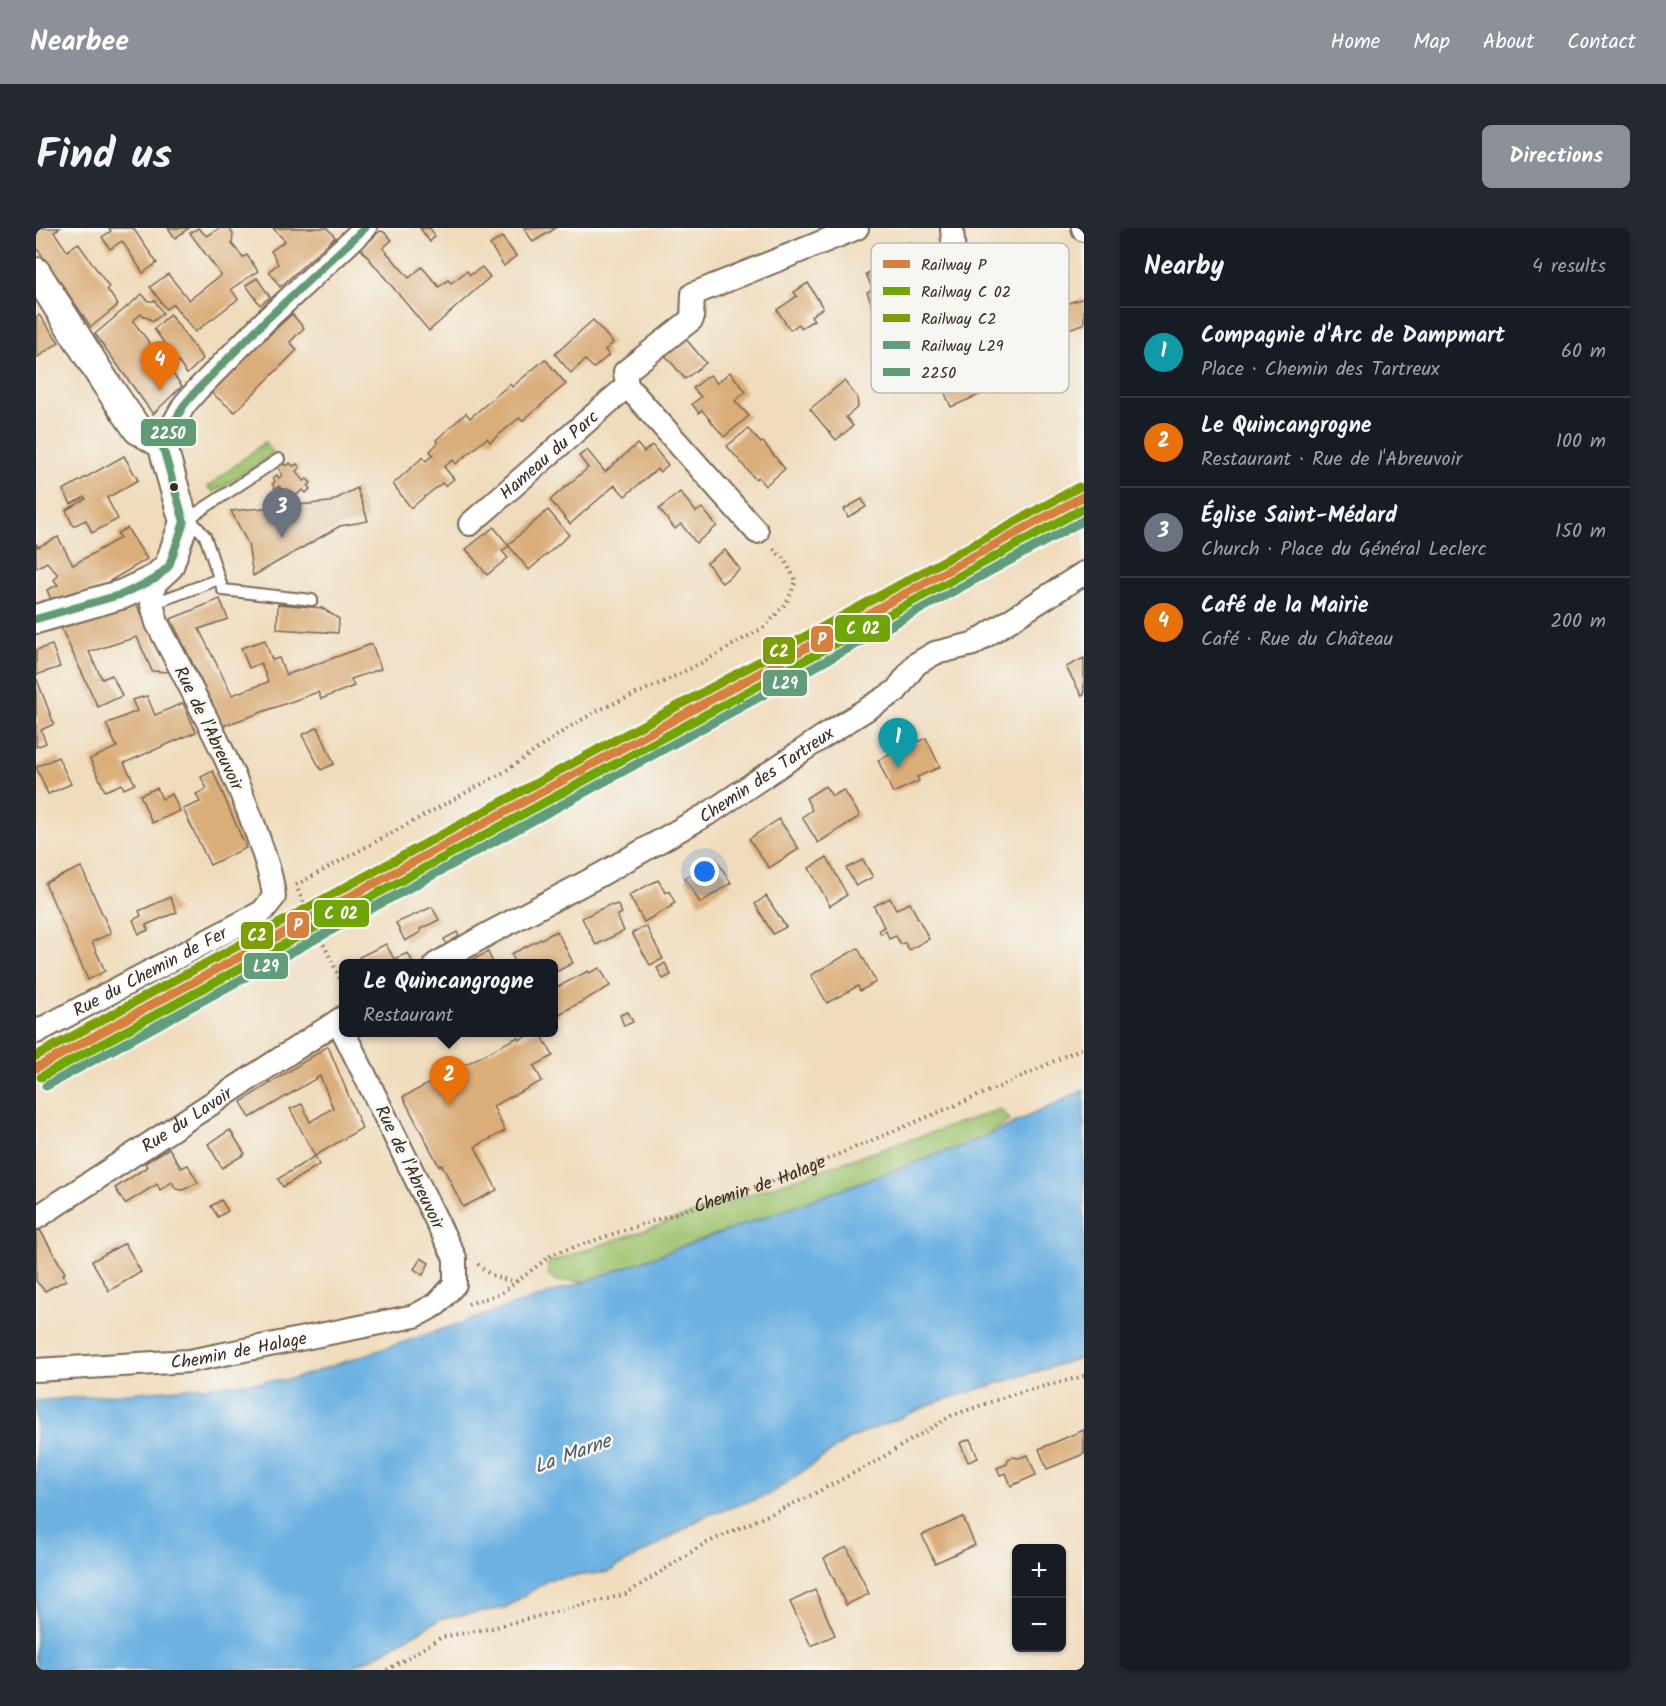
<!DOCTYPE html>
<meta charset="utf-8">
<style>
body{margin:0;font-family:Kalam,sans-serif;background:#242831;color:#f1f3f6}
.controls{position:absolute;right:18px;bottom:18px;display:grid;overflow:hidden;border-radius:9px;box-shadow:0 2px 4px #0004}
.controls button{width:54px;height:54px;display:grid;place-items:center;padding:0;border:0;border-bottom:2px solid #363941;background:#171b24;color:#f1f3f6;font:30px sans-serif}
.you{position:absolute;left:669px;top:644px;width:21px;height:21px;margin:-15px;border:4px solid #fff;border-radius:50%;background:#1a73e8;box-shadow:0 0 0 9px #1a73e833}
.badge{display:grid;place-items:center;width:39px;height:39px;border-radius:50%;background:#8c9099;color:#fff;font-size:20px;font-weight:700}
.pin{position:absolute;translate:-50% -50px;filter:drop-shadow(0 2px 3px #0008)}
.pin::after{content:'';position:absolute;top:32px;width:21px;height:18px;background:inherit;clip-path:polygon(0 0,100% 0,50% 100%)}
.popup{position:absolute;left:303px;top:731px;width:219px;height:78px;box-sizing:border-box;display:grid;place-content:center;border-radius:9px;background:#171b24;filter:drop-shadow(0 2px 4px #0005);font-size:20px;white-space:nowrap;color:#9ea1a6}
.popup b{font-size:22px;color:#f1f3f6}
.popup::after{content:'';position:absolute;left:50%;top:100%;margin-left:-12px;border:12px solid transparent;border-top-color:#171b24}
.list{margin:0;padding:0;list-style:none}
h2{display:flex;justify-content:space-between;align-items:center;height:78px;margin:0;padding:0 24px;font-size:26px}
h2 small{font-size:20px;font-weight:400;color:#9ea1a6}
.list li{display:grid;grid-template-columns:39px 1fr auto;gap:18px;align-items:center;box-sizing:border-box;height:90px;padding:0 24px;border-top:2px solid #363941}
.list b{display:block;font-size:22px;white-space:nowrap}
.list p{margin:0;font-size:20px;white-space:nowrap;color:#9ea1a6}
.list em{font-size:20px;font-style:normal;color:#9ea1a6}
.map{position:relative;flex:none;width:1048px;height:1442px;overflow:hidden;border-radius:9px}
header{display:flex;align-items:center;gap:36px;box-sizing:border-box;height:84px;padding:0 30px;background:#8c9099;color:#fff}
header strong{font-size:28px}
nav{display:flex;gap:33px;margin-inline-start:auto;font-size:21px}
.intro{display:flex;align-items:center;justify-content:space-between;box-sizing:border-box;height:144px;padding:0 36px}
h1{margin:0;font-size:42px}
.button{padding:15px 27px;border-radius:9px;background:#8c9099;color:#fff;font-size:21px;font-weight:700}
main{display:flex;gap:36px;padding:0 36px}
aside{flex:1;background:#171b24;border-radius:9px;box-shadow:0 2px 4px #0004}
.map>svg:first-child{display:block}
</style>
<header>
<strong>Nearbee</strong>
<nav><a>Home</a><a>Map</a><a>About</a><a>Contact</a></nav>
</header>
<div class="intro"><h1>Find us</h1><a class="button">Directions</a></div>
<main>
<div class="map">
<svg width="1048" height="1442" viewBox="0 0 1048 1442">
<rect width="100%" height="100%" fill="#f6f6f2"/>
<filter id="ink" filterUnits="userSpaceOnUse"><feTurbulence type="fractalNoise" baseFrequency=".0167" numOctaves="2"/><feDisplacementMap in="SourceGraphic" scale="12" xChannelSelector="R" yChannelSelector="G"/><feConvolveMatrix kernelMatrix="1 2 1 2 8 2 1 2 1" color-interpolation-filters="sRGB"/></filter>
<filter id="wash" filterUnits="userSpaceOnUse"><feTurbulence type="fractalNoise" baseFrequency=".008" numOctaves="4" result="noise"/><feDisplacementMap in="SourceGraphic" scale="24" xChannelSelector="R" yChannelSelector="G"/><feGaussianBlur stdDeviation="1.35" result="paint"/><feColorMatrix in="noise" values="0 0 0 0 0 0 0 0 0 0 0 0 0 0 0 0 0 1.4 0 .05"/><feComposite in="paint" operator="in"/></filter>
<g filter="url(#wash)">
<rect width="100%" height="100%" fill="#f0dcbc"/>
<g fill="#9dc26c" stroke="#6c7645" stroke-width="1.5">
<polygon points="229,214 238,226 178,264 172,259"/>
<polygon points="964,881 974,892 945,911 551,1053 519,1053 512,1047 512,1035"/>
</g>
<polygon fill="#6cb1e2" stroke="#546e80" stroke-width="1.5" points="1048,862 1048,1129 904,1173 813,1211 733,1267 669,1288 615,1321 572,1344 514,1351 469,1380 406,1390 336,1430 309,1442 0,1442 0,1173 257,1151 551,1053 945,911"/>
<g id="blocks">
<g fill="#daad79">
<polygon points="0,0 24,0 18,4 31,23 42,15 73,59 71,61 82,77 55,99 0,19"/>
<polygon points="73,0 97,0 121,35 107,45 86,13 74,21 66,9 75,3"/>
<polygon points="132,0 153,0 139,10"/>
<polygon points="162,0 171,8 184,0 193,0 197,6 196,16 207,29 211,27 222,43 195,61 202,71 159,104 137,76 130,81 114,59 132,46 153,72 185,47 154,5"/>
<polygon points="237,0 291,0 299,9 244,59 233,43 242,36 235,23 249,13"/>
<polygon points="384,0 394,0 399,8 394,14"/>
<polygon points="488,0 520,0 497,14"/>
<polygon points="344,3 348,4 356,12 347,20 373,50 386,39 403,59 412,52 415,55 431,43 434,47 446,39 454,49 393,103 325,21"/>
<polygon points="466,9 480,28 468,38 454,17"/>
<polygon points="874,14 888,47 860,59 866,73 839,84 831,64 837,62 830,46 851,37 848,29 859,24 858,21"/>
<polygon points="974,39 978,74 971,76 972,94 950,96 944,43"/>
<polygon points="221,50 234,69 224,77 210,57"/>
<polygon points="772,55 787,80 775,88 778,92 765,100 763,96 754,102 741,82 761,68 758,64"/>
<polygon points="106,66 112,73 119,73 127,85 117,93 105,86 97,93 146,158 117,186 59,106"/>
<polygon points="1048,70 1048,96 1020,105 1011,82"/>
<polygon points="134,86 167,131 151,146 118,101"/>
<polygon points="256,86 268,100 254,114 261,122 199,184 173,163"/>
<polygon points="3,87 23,114 0,130 0,89"/>
<polygon points="877,87 885,112 889,110 897,129 866,143 852,110 858,107 854,97"/>
<polygon points="557,92 577,115 569,122 573,127 558,140 549,132 535,145 519,126"/>
<polygon points="649,110 670,135 649,151 629,127"/>
<polygon points="509,131 530,156 486,193 483,190 454,214 451,210 420,236 417,232 408,239 418,251 409,258 406,255 375,280 357,256 387,229 390,233 397,227 394,223 402,215 400,212 430,185 434,190 474,156 476,159"/>
<polygon points="953,133 964,158 915,179 904,154"/>
<polygon points="694,144 710,164 699,173 713,188 688,209 666,182 663,185 656,176 665,169 657,160 674,147 681,155"/>
<polygon points="808,153 821,169 822,179 810,189 817,198 800,212 774,181"/>
<polygon points="712,201 725,215 727,214 749,241 729,258 722,249 719,251 691,218"/>
<polygon points="601,216 608,224 616,217 632,237 624,244 621,241 589,268 579,257 534,296 514,272 552,240 543,228 551,222 569,244"/>
<polygon points="88,228 102,252 71,270 82,291 56,305 50,292 37,298 30,282 50,271 49,269 35,276 27,262"/>
<polygon points="245,235 251,238 254,235 257,238 261,236 264,240 260,243 268,253 271,251 275,255 272,258 274,261 270,265 267,262 258,269 260,272 257,275 255,272 252,274 248,269 250,267 243,258 239,261 236,256 239,254 237,250 241,247 243,250 246,248 242,238"/>
<polygon points="321,260 332,293 304,298 217,348 212,316 195,283 294,274"/>
<polygon points="644,264 660,284 666,280 681,298 660,315 645,296 639,301 623,281"/>
<polygon points="826,271 830,279 812,289 808,281"/>
<polygon points="512,282 533,307 493,342 473,318 466,323 472,330 451,347 430,321 458,299 472,317"/>
<polygon points="91,300 111,331 64,359 17,376 11,362 22,357 18,352 22,347 11,334 0,340 0,315 2,319 22,309 37,337 84,310 81,305"/>
<polygon points="689,322 704,341 686,355 671,335"/>
<polygon points="184,371 192,391 163,401 196,467 232,454 225,435 213,440 205,420 229,412 236,432 243,430 250,447 336,416 345,441 315,451 318,458 285,471 282,464 187,498 135,391"/>
<polygon points="100,375 133,444 116,443 101,409 53,424 66,451 76,447 86,468 62,479 25,400"/>
<polygon points="242,376 286,380 303,391 302,405 241,401"/>
<polygon points="16,417 24,439 0,447 0,422"/>
<polygon points="1048,430 1048,467 1046,468 1030,439"/>
<polygon points="0,449 18,496 5,502 10,515 0,519"/>
<polygon points="111,468 119,487 147,475 160,504 88,535 99,556 88,561 86,556 69,563 54,531 81,519 70,496 101,483 96,472"/>
<polygon points="282,499 298,536 285,542 266,507"/>
<polygon points="890,510 904,539 881,549 883,553 857,565 842,532"/>
<polygon points="22,529 35,556 12,566 0,539"/>
<polygon points="177,543 210,620 174,637 147,581 164,574 160,566 171,561 165,549"/>
<polygon points="789,558 796,568 808,562 824,588 782,615 766,589 776,582 770,570"/>
<polygon points="121,560 126,571 136,566 144,583 116,595 104,567"/>
<polygon points="743,591 763,621 733,640 713,611"/>
<polygon points="791,629 811,667 794,678 773,640"/>
<polygon points="680,631 695,655 664,675 649,650"/>
<polygon points="827,632 837,649 820,658 810,640"/>
<polygon points="45,639 75,705 56,714 69,743 52,752 9,655"/>
<polygon points="622,652 630,665 633,663 639,675 635,677 636,678 608,694 593,667"/>
<polygon points="730,668 750,699 737,706 719,676"/>
<polygon points="134,669 141,684 110,697 112,702 103,706 97,692 105,688 103,683"/>
<polygon points="854,670 860,681 874,675 893,711 873,722 869,715 864,716 860,708 853,711 850,703 845,706 843,702 848,699 838,678"/>
<polygon points="575,676 576,678 581,676 586,685 581,688 588,703 560,717 546,690"/>
<polygon points="396,679 403,692 384,701 385,704 369,713 360,695"/>
<polygon points="610,698 627,731 614,737 596,705"/>
<polygon points="521,703 537,735 518,745 518,735 480,735 475,726"/>
<polygon points="421,704 425,712 412,719 408,711"/>
<polygon points="350,716 358,731 372,725 377,735 326,735 323,729"/>
<polygon points="822,720 840,754 824,763 822,758 791,775 775,747"/>
<polygon points="452,724 457,735 430,735"/>
<polygon points="629,735 635,747 627,751 621,740"/>
<polygon points="564,740 574,758 518,789 518,761 552,743 553,745"/>
<polygon points="592,784 597,794 588,798 584,787"/>
<polygon points="498,804 504,804 517,828 498,838 506,853 457,878 469,903 439,919 461,962 427,979 406,937 403,938 367,869 482,809 483,812"/>
<polygon points="292,818 326,900 279,928 283,937 247,959 242,951 279,928 254,881 266,876 274,894 297,880 284,848 214,890 205,874"/>
<polygon points="194,902 209,926 186,940 172,916"/>
<polygon points="133,920 145,940 152,937 162,955 147,962 140,961 136,954 124,962 121,956 89,976 79,960 111,939 109,935"/>
<polygon points="185,972 192,983 182,989 175,978"/>
<polygon points="4,1002 29,1045 27,1046 30,1052 9,1063 0,1053 0,1004"/>
<polygon points="89,1015 105,1044 73,1063 56,1033"/>
<polygon points="385,1030 393,1035 387,1047 378,1041"/>
<polygon points="1048,1202 1048,1226 1011,1241 1003,1221"/>
<polygon points="934,1211 942,1230 932,1234 924,1215"/>
<polygon points="992,1227 1000,1247 975,1258 970,1245 964,1247 961,1240 971,1236 972,1231 977,1229 983,1230"/>
<polygon points="927,1289 939,1317 899,1335 886,1307"/>
<polygon points="811,1319 833,1366 810,1377 788,1330"/>
<polygon points="779,1362 799,1407 775,1418 754,1374"/>
</g>
</g>
</g>
<g filter="url(#ink)">
<use href="#blocks" fill-opacity="0" stroke="#7a6855" stroke-width="1.5"/>
<g fill="none" stroke-linecap="round" stroke-linejoin="round">
<g stroke="#7a6855" stroke-width="14">
<g id="service">
<polyline points="153,290 169,308 187,362 276,372"/>
<polyline points="150,292 243,231"/>
<polyline points="116,376 183,351"/>
</g>
</g>
<g stroke="#7a6855" stroke-width="26">
<g id="minor">
<polyline points="916,0 922,86"/>
<polyline points="1047,0 1048,2"/>
<polyline points="126,216 148,177 161,162 231,91 329,0"/>
<path id="s2" d="M 434,296 L 591,158"/>
<polyline points="721,304 591,158 589,144 656,91 657,66 821,0"/>
<path id="s3" d="M 400,736 L 450,707 L 564,647 L 675,584 L 788,508 L 860,463 L 880,436 L 899,425 L 937,416 L 1048,345"/>
<path id="s4" d="M 0,804 L 226,684 L 238,669 C 236,646 227,625 220,603 C 194,531 156,463 121,395 L 116,376 L 119,351"/>
<path id="s5" d="M 0,990 L 308,789"/>
<path id="s6" d="M 0,1142 L 153,1133 L 379,1088 L 401,1076 L 419,1056 L 419,1030 L 302,793"/>
</g>
</g>
<g stroke="#7a6855" stroke-width="32">
<polyline id="tertiary" points="0,44 69,154 102,202 126,216 148,294 133,338 119,351 87,366 0,391"/>
</g>
<g stroke="#7a6855" stroke-width="4" stroke-dasharray="1.5 4.5" stroke-linecap="butt">
<polyline points="260,657 468,544 535,498 563,482 627,454 669,433 730,398 751,374 760,353 749,332 737,320"/>
<polyline points="262,662 308,759"/>
<path d="M 442,1036 C 453,1048 463,1051 480,1053"/>
<path id="s1" d="M 432,1076 L 464,1066 L 517,1026 L 746,950 L 963,859 L 1048,819"/>
<polyline points="351,1442 406,1409 456,1400 590,1366 668,1316 770,1270 837,1235 915,1188 974,1167 1048,1148"/>
</g>
<use href="#service" stroke="#fff" stroke-width="10"/>
<use href="#minor" stroke="#fff" stroke-width="22"/>
<use href="#tertiary" stroke="#fff" stroke-width="28"/>
<g stroke="#f6f6f2" stroke-width="12">
<polyline id="bus-1" points="0,391 87,366 119,351 133,338 148,294 126,216 148,177 161,162 231,91 329,0"/>
</g>
<use href="#bus-1" stroke="#619b73" stroke-width="8"/>
<g stroke="#f6f6f2" stroke-width="14">
<polyline id="rail-1" points="0,840 1048,268"/>
</g>
<g stroke="#f6f6f2" stroke-width="14">
<polyline id="rail-2" points="5,849 1048,280"/>
</g>
<g stroke="#f6f6f2" stroke-width="14">
<polyline id="rail-3" points="0,828 1043,259"/>
</g>
<g stroke="#f6f6f2" stroke-width="14">
<polyline id="rail-4" points="10,858 1048,292"/>
</g>
<use href="#rail-1" stroke="#d77f3d" stroke-width="9"/>
<use href="#rail-2" stroke="#70a506" stroke-width="9"/>
<use href="#rail-3" stroke="#7c9f06" stroke-width="9"/>
<use href="#rail-4" stroke="#619d7b" stroke-width="9"/>
</g>
</g>
<circle fill="#3b2a1e" stroke="#f6f6f2" stroke-width="2" cx="138" cy="259" r="5"/>
<g text-anchor="middle" stroke-width="5" stroke-linejoin="round" paint-order="stroke">
<g font-size="18" fill="#3b2a1e" stroke="#f6f6f2">
<text dy="6" stroke="none"><textPath href="#s2" startOffset="105">Hameau du Parc</textPath></text>
<text transform="translate(173 500) rotate(64)" y="6">Rue de l'Abreuvoir</text>
<text dy="6" stroke="none"><textPath href="#s3" startOffset="381">Chemin des Tartreux</textPath></text>
<text dy="6" stroke="none"><textPath href="#s4" startOffset="129">Rue du Chemin de Fer</textPath></text>
<text dy="6" stroke="none"><textPath href="#s5" startOffset="180">Rue du Lavoir</textPath></text>
<text transform="translate(374 939) rotate(64)" y="6">Rue de l'Abreuvoir</text>
<text dy="6" stroke="none"><textPath href="#s1" startOffset="318">Chemin de Halage</textPath></text>
<text dy="6" stroke="none"><textPath href="#s6" startOffset="204">Chemin de Halage</textPath></text>
</g>
<g font-size="20" font-style="italic" fill="#4c5963" stroke="#f6f6f2">
<text transform="translate(536 1225) rotate(-20)" y="7">La Marne</text>
</g>
</g>
<rect x="835" y="15" width="198" height="150" rx="9" fill="#f6f6f2" stroke="#beb9b2" stroke-width="1.5"/>
<rect x="847" y="32" width="27" height="8" fill="#d77f3d"/>
<rect x="847" y="59" width="27" height="8" fill="#70a506"/>
<rect x="847" y="86" width="27" height="8" fill="#7c9f06"/>
<rect x="847" y="113" width="27" height="8" fill="#619d7b"/>
<rect x="847" y="140" width="27" height="8" fill="#619b73"/>
<g font-size="16" fill="#3b2a1e">
<text x="885" y="42">Railway P</text>
<text x="885" y="69">Railway C 02</text>
<text x="885" y="96">Railway C2</text>
<text x="885" y="123">Railway L29</text>
<text x="885" y="150">2250</text>
</g>
<g stroke="#f6f6f2" stroke-width="2">
<rect x="104" y="190" width="57" height="29" rx="6" fill="#619b73"/>
<rect x="798" y="386" width="57" height="29" rx="6" fill="#70a506"/>
<rect x="774" y="397" width="24" height="28" rx="6" fill="#d77f3d"/>
<rect x="726" y="408" width="34" height="29" rx="6" fill="#7c9f06"/>
<rect x="726" y="441" width="46" height="28" rx="6" fill="#619d7b"/>
<rect x="277" y="671" width="57" height="29" rx="6" fill="#70a506"/>
<rect x="250" y="683" width="24" height="28" rx="6" fill="#d77f3d"/>
<rect x="204" y="693" width="34" height="29" rx="6" fill="#7c9f06"/>
<rect x="207" y="724" width="46" height="28" rx="6" fill="#619d7b"/>
</g>
<g font-size="16" text-anchor="middle" font-weight="bold" fill="#fff">
<text x="132" y="211">2250</text>
<text x="827" y="406">C 02</text>
<text x="786" y="417">P</text>
<text x="743" y="429">C2</text>
<text x="749" y="461">L29</text>
<text x="305" y="691">C 02</text>
<text x="262" y="703">P</text>
<text x="221" y="713">C2</text>
<text x="230" y="744">L29</text>
</g>
</svg>
<div class="controls">
<button>+</button>
<button>−</button>
</div>
<div class="you"></div>
<div class="pin badge" style="left:862px;top:540px;background:#0f9aa8">1</div>
<div class="pin badge" style="left:413px;top:878px;background:#e8710a">2</div>
<div class="popup"><b>Le Quincangrogne</b>Restaurant</div>
<div class="pin badge" style="left:246px;top:310px;background:#6b7280">3</div>
<div class="pin badge" style="left:124px;top:163px;background:#e8710a">4</div>
</div>
<aside>
<h2>Nearby<small>4 results</small></h2>
<ul class="list">
<li><span class="badge" style="background:#0f9aa8">1</span><div><b>Compagnie d'Arc de Dampmart</b><p>Place · Chemin des Tartreux</p></div><em>60 m</em></li>
<li><span class="badge" style="background:#e8710a">2</span><div><b>Le Quincangrogne</b><p>Restaurant · Rue de l'Abreuvoir</p></div><em>100 m</em></li>
<li><span class="badge" style="background:#6b7280">3</span><div><b>Église Saint-Médard</b><p>Church · Place du Général Leclerc</p></div><em>150 m</em></li>
<li><span class="badge" style="background:#e8710a">4</span><div><b>Café de la Mairie</b><p>Café · Rue du Château</p></div><em>200 m</em></li>
</ul>
</aside>
</main>
